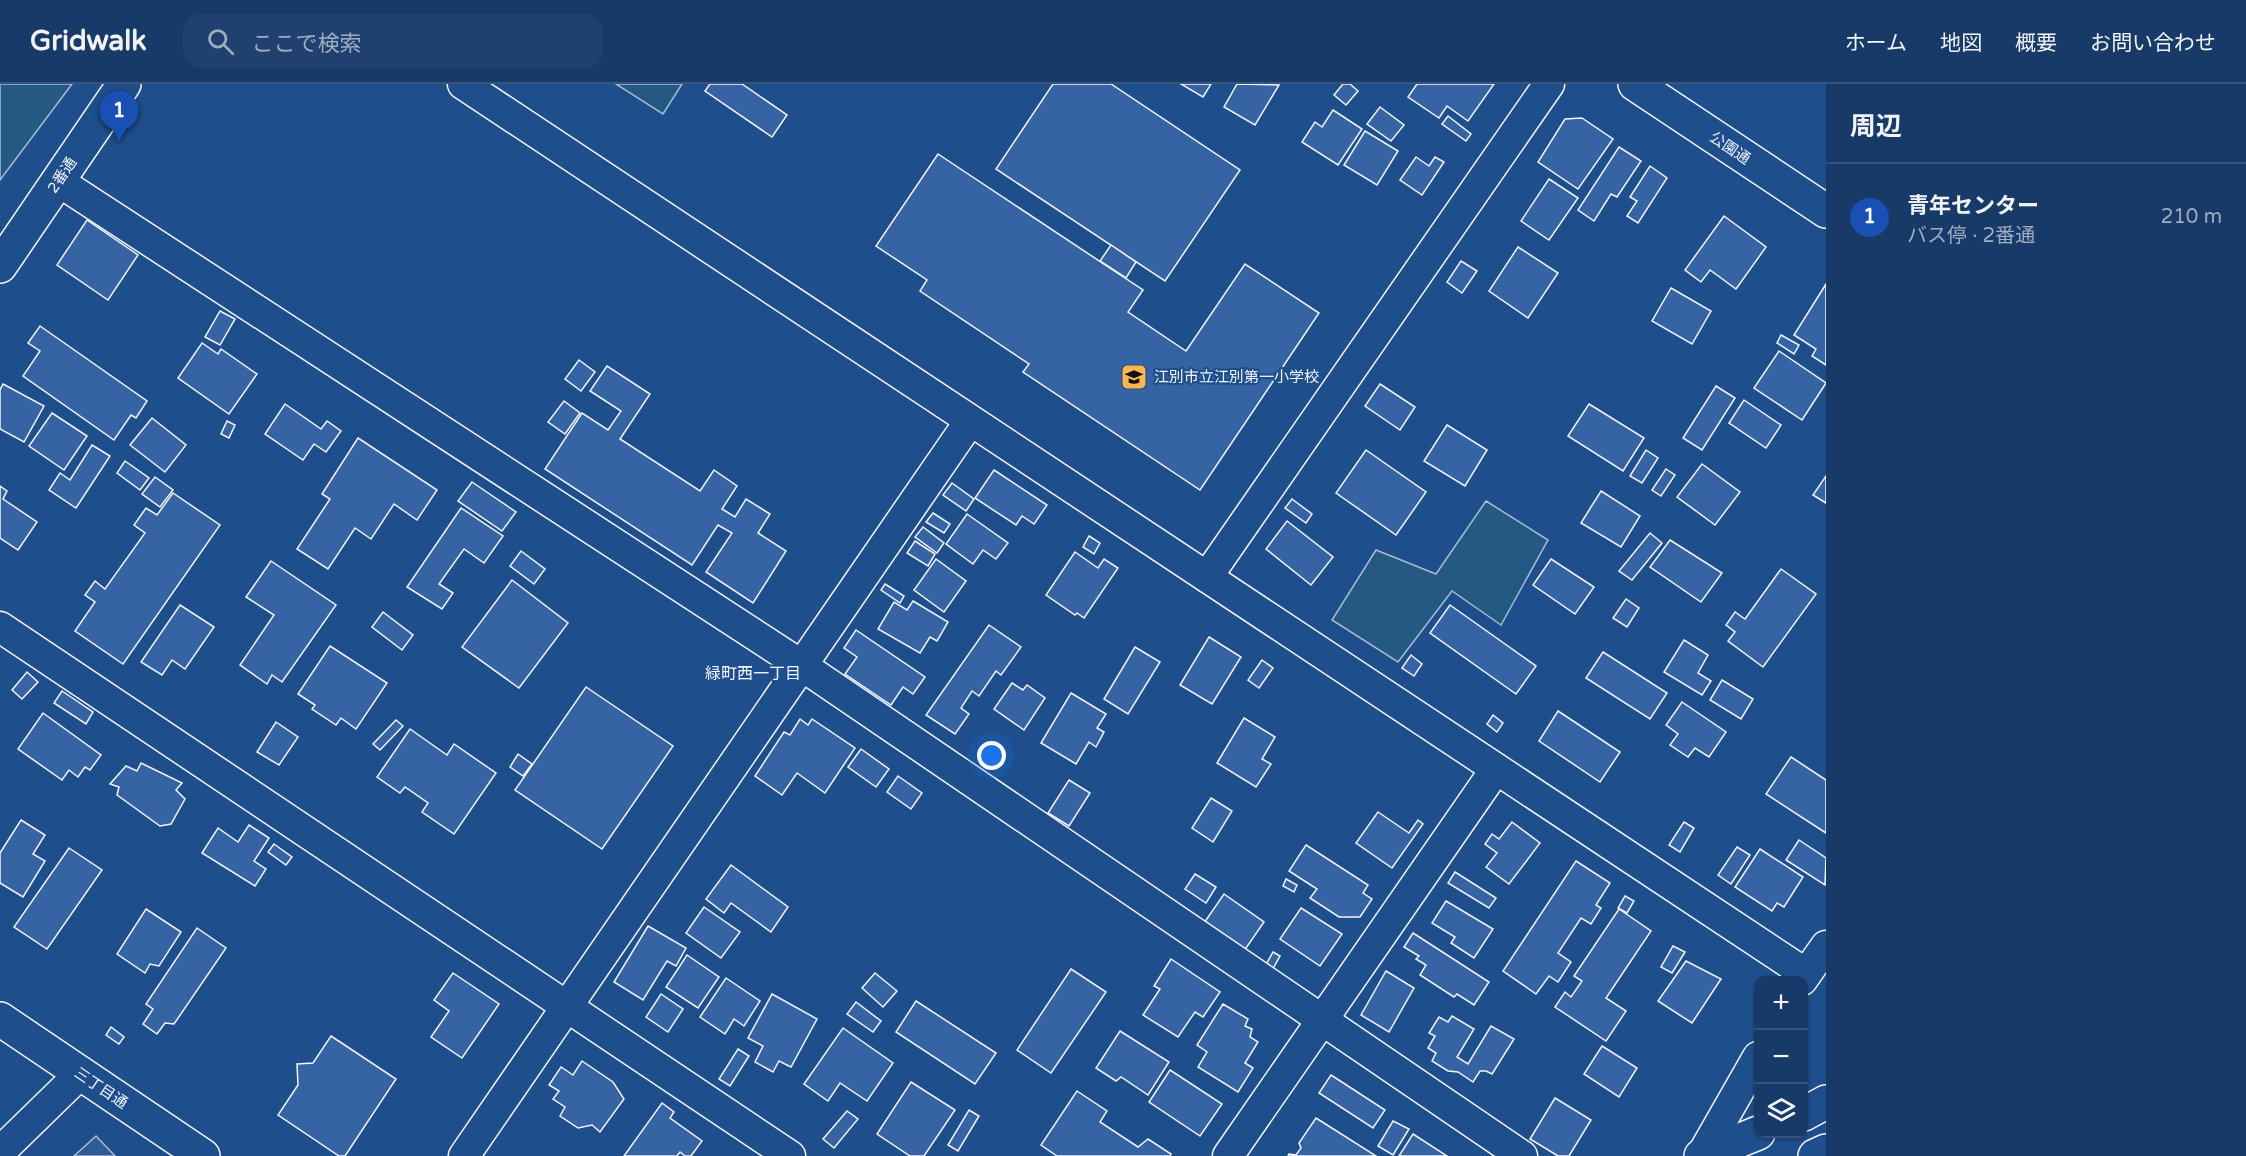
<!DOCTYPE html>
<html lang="ja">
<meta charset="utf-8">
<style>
body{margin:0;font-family:"Varela Round","Noto Sans JP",sans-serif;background:#20416f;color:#f1f3f6}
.controls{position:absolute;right:18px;bottom:18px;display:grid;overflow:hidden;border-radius:12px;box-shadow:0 2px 4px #0004}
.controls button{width:54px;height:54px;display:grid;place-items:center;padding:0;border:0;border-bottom:2px solid #36547d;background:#173a69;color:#f1f3f6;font:30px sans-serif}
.you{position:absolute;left:992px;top:672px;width:21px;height:21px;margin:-15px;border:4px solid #fff;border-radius:50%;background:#1a73e8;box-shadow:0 0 0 9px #1a73e833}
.badge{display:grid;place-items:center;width:39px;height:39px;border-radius:50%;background:#e797bd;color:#fff;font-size:20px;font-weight:700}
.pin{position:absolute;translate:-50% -50px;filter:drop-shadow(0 2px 3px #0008)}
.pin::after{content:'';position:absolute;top:32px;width:21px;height:18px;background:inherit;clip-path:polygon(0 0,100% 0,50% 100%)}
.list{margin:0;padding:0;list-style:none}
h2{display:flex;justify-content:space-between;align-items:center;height:78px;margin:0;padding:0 24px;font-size:26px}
h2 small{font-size:20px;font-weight:400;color:#9eadc0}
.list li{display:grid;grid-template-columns:39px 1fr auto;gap:18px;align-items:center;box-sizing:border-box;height:108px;padding:0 24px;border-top:2px solid #36547d}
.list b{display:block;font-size:22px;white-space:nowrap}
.list p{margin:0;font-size:20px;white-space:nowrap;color:#9eadc0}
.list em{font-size:20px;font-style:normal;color:#9eadc0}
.icon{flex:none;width:33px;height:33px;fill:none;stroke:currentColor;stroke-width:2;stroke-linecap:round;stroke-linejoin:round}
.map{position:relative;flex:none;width:1826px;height:1072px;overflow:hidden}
header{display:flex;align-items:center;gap:36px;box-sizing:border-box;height:84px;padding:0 30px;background:#173a69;border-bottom:2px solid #36547d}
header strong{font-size:28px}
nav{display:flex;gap:33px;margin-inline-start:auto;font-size:21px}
.search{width:420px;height:54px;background:#20416f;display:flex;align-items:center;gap:15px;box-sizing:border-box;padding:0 21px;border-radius:18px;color:#9eadc0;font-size:22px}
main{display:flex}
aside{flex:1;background:#173a69}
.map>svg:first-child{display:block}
</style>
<header>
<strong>Gridwalk</strong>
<div class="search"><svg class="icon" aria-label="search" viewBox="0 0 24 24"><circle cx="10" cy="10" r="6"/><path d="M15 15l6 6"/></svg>ここで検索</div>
<nav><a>ホーム</a><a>地図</a><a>概要</a><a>お問い合わせ</a></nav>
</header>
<main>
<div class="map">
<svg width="1826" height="1072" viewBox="0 0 1826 1072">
<rect width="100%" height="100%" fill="#1f4e8c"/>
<g fill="#245a82" stroke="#a8bbd7" stroke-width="1.5">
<polygon points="0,0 72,0 0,96"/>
<polygon points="616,0 682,0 663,30"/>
<polygon points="1486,417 1548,456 1501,541 1452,507 1398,578 1332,536 1376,466 1436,490"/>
</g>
<polygon fill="#305b95" stroke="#a8bbd7" stroke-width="1.5" points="96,1052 115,1072 74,1072"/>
<g fill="#3563a3" stroke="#f2f6ff" stroke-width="1.5">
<polygon points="710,0 742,0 787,31 772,53 705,7"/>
<polygon points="1053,0 1111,0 1240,86 1165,197 996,85"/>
<polygon points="1181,0 1211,0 1203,13"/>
<polygon points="1237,0 1279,1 1255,41 1224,23"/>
<polygon points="1343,0 1350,0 1358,7 1346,21 1334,11"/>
<polygon points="1417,0 1494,0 1468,37 1447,22 1439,34 1408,13"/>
<polygon points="1380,23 1404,41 1391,57 1367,40"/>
<polygon points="1333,26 1362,45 1338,81 1302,58 1315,38 1322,43"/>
<polygon points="1448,32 1471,50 1466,57 1442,40"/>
<polygon points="1582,34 1613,55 1578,105 1538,78 1565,35"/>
<polygon points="1365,47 1398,67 1377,101 1344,81"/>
<polygon points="1619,63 1641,77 1617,113 1611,110 1594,137 1578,126"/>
<polygon points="938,70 1143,206 1128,228 1186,267 1245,180 1319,229 1200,406 1023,288 1029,280 920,207 927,196 876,162"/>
<polygon points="1416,73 1429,82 1435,73 1444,78 1422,111 1400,96"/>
<polygon points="1650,82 1667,94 1638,139 1627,132 1637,117 1630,113"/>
<polygon points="1549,95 1578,114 1549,156 1521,137"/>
<polygon points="1724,132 1766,163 1736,205 1710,186 1701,198 1685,186"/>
<polygon points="87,136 138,171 108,216 57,181"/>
<polygon points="1111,161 1136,178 1126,194 1100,177"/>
<polygon points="1518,163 1558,189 1528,234 1489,207"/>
<polygon points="1461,177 1477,187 1462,209 1447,198"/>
<polygon points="1826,200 1826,281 1812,272 1816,265 1794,251"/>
<polygon points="1671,204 1711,227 1692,260 1652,237"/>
<polygon points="220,227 235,235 220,261 205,253"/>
<polygon points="40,242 147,317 136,334 131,331 114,356 23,292 40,267 28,259"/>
<polygon points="1781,251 1799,261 1794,270 1777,259"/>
<polygon points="202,259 218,270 221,265 257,290 229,330 178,294"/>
<polygon points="1779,267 1826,299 1802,336 1754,304"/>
<polygon points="579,276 595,288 581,307 565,295"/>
<polygon points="607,282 650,310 620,355 700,407 714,386 737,402 722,425 735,433 746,415 770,430 758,449 786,467 753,519 706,488 732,449 718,441 692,481 545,385 582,329 608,346 621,327 590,307"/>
<polygon points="3,300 44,322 24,358 0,345 0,306"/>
<polygon points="1380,300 1415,323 1400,346 1365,322"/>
<polygon points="1716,302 1735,314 1702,366 1683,354"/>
<polygon points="1744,316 1781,341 1766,364 1729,339"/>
<polygon points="564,317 580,329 565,350 548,338"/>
<polygon points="285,320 321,345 327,337 341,347 326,368 314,360 303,376 265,350"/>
<polygon points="1589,320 1644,354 1623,387 1568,352"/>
<polygon points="52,329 87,352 64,386 29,362"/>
<polygon points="152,334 186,361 165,388 130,361"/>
<polygon points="227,337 235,341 229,354 221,350"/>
<polygon points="1447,341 1487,366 1465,402 1424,377"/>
<polygon points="358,354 437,406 417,436 394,420 371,455 355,444 328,485 297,465 330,415 322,410"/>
<polygon points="92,361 110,372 76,424 49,406 60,389 70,396"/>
<polygon points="1366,366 1426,408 1396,451 1336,409"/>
<polygon points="1646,366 1658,374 1642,399 1630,392"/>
<polygon points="125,377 149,394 140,406 117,389"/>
<polygon points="1702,380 1740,408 1715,441 1677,413"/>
<polygon points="1666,385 1675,391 1661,412 1652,406"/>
<polygon points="994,386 1047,421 1034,440 1022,432 1016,441 975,414"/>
<polygon points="1826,392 1826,419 1813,411"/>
<polygon points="155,393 173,406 160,423 142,410"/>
<polygon points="472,398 516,428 502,447 458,417"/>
<polygon points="952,399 974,415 966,427 943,411"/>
<polygon points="0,402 7,407 3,415 37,438 18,466 0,454"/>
<polygon points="1601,407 1640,432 1621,463 1581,439"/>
<polygon points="173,409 220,441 123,580 75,547 95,518 85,511 95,497 105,505 145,449 134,441 146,424 157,431"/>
<polygon points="1292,415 1312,430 1306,439 1285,424"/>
<polygon points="461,424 503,452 484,479 464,465 439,500 453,509 442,525 407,503"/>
<polygon points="933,429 950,440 944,449 926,438"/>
<polygon points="967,430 1008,459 996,475 983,466 973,480 946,460"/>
<polygon points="1287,437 1333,473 1311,501 1266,465"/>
<polygon points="923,443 944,459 937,469 915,453"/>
<polygon points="1650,449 1662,459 1632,496 1619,487"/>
<polygon points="1089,452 1100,459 1094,470 1083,463"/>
<polygon points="1670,456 1722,489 1701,518 1650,483"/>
<polygon points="915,457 935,470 928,482 907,469"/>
<polygon points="521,467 545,485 534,500 510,482"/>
<polygon points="1075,468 1098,484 1104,475 1118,484 1084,534 1077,529 1075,531 1046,511"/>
<polygon points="936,475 966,497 944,528 914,506"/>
<polygon points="1551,475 1594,503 1575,530 1533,501"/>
<polygon points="271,477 336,521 282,598 272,591 267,600 240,581 274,531 246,513"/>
<polygon points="1781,485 1816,510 1763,583 1728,557 1735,548 1726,541 1735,528 1745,535"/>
<polygon points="512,496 568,539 519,604 462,563"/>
<polygon points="885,500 904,512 900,519 881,506"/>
<polygon points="1626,515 1639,524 1627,543 1613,534"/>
<polygon points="913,517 948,538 937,557 930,553 920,569 878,545 894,518 907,526"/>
<polygon points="180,521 214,543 185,585 172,576 162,591 141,578"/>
<polygon points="1450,521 1536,582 1516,610 1430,549"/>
<polygon points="383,528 413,551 402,566 372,543"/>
<polygon points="989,541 1021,563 1001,591 996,587 979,612 972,607 961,624 969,630 955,650 926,631"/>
<polygon points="856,546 925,593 913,610 903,603 891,621 845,590 857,573 844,564"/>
<polygon points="1209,553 1241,573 1212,620 1180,601"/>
<polygon points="1684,556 1708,571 1698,589 1711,597 1702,611 1664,588"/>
<polygon points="330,562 387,599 356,645 341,634 336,641 312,625 315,621 298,610"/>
<polygon points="1135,563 1160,578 1128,630 1104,615"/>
<polygon points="1603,568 1667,609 1650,635 1586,594"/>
<polygon points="1411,571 1422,580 1414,592 1402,584"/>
<polygon points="1262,576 1273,584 1259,604 1248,596"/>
<polygon points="27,588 38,598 22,615 12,606"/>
<polygon points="1722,596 1753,615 1741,635 1710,616"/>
<polygon points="1012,599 1023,606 1027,601 1045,614 1024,646 994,625"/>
<polygon points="586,603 673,662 602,765 515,706"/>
<polygon points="62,607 93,628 86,640 54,619"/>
<polygon points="1071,609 1106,630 1097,644 1104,648 1096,663 1089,658 1076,680 1041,659"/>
<polygon points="1682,618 1726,648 1709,673 1695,664 1688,673 1670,661 1678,650 1666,641"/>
<polygon points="1558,627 1620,668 1600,698 1539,657"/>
<polygon points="43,629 101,671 90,686 85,683 78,693 69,686 62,696 18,665"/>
<polygon points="1493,631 1503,639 1497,648 1487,640"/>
<polygon points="1244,634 1275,653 1262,675 1271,680 1256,703 1217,679"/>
<polygon points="800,635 808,641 812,635 855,664 825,709 797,689 782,711 755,692 784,648 790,651"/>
<polygon points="396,636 403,642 380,666 373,660"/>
<polygon points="276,638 298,653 279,681 257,668"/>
<polygon points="410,645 447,671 454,660 496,689 454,750 422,728 428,719 405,703 400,709 377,693"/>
<polygon points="861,665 889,685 876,703 848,683"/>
<polygon points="518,670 532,680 523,692 510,683"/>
<polygon points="1791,673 1826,696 1826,749 1766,710"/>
<polygon points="141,679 182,699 176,706 185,715 171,740 160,742 117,711 119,703 110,700 126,682 137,687"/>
<polygon points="898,692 922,709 911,725 887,708"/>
<polygon points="1069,696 1090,709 1069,742 1048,729"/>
<polygon points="1211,714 1232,727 1213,758 1192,744"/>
<polygon points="1378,728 1409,749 1418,736 1423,740 1392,784 1356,759"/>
<polygon points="21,736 45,751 33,770 45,777 23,813 0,799 0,769"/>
<polygon points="1512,738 1540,759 1509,800 1486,783 1497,769 1485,760 1492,750 1499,755"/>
<polygon points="1684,738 1694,744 1680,768 1669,761"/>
<polygon points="249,741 269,754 254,777 266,785 255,802 202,769 218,744 238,758"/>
<polygon points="1799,756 1826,774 1825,801 1786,776"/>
<polygon points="274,760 292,773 286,781 268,768"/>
<polygon points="1306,761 1368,801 1363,809 1372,815 1360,833 1339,833 1310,814 1317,805 1289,787"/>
<polygon points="1737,763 1750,771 1731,800 1718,791"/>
<polygon points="69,764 102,786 47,865 14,843"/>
<polygon points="1760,765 1803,793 1784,823 1777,819 1772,827 1735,803"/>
<polygon points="1576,777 1610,799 1596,821 1601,824 1591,840 1581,834 1558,869 1571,878 1558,898 1549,892 1536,910 1503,887"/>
<polygon points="731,781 788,823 771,848 731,819 724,829 706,815"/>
<polygon points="1455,788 1496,814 1489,824 1448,799"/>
<polygon points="1195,790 1216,803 1206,819 1185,805"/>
<polygon points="1286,795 1297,801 1294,808 1283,802"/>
<polygon points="1224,810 1264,838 1244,867 1204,839"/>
<polygon points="1625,812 1634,817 1627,829 1618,824"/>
<polygon points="1446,817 1493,845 1474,874 1451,859 1455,853 1432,839"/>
<polygon points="704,823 740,848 721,874 686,849"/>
<polygon points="1301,824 1342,850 1320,882 1280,855"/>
<polygon points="146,825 181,848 159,882 150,880 145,889 117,870"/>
<polygon points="1619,825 1651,847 1606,914 1626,927 1606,957 1555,923 1565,908 1571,913 1582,897 1574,892"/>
<polygon points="648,842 686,864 676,882 667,877 643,916 614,898"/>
<polygon points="197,844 226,864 174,940 165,939 157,950 143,940 153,925 146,920"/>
<polygon points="1413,849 1489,898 1474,921 1457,910 1454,913 1420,891 1426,881 1416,875 1419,872 1404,863"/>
<polygon points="1673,862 1685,868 1672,889 1661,883"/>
<polygon points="1273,868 1280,872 1270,890 1263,886"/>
<polygon points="687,871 719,893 698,924 666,903"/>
<polygon points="1171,875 1220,908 1203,933 1195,928 1178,953 1143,931 1160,905 1154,902"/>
<polygon points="1686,877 1721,895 1692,939 1658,917"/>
<polygon points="1071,885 1106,908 1051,989 1017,966"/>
<polygon points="1386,887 1414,904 1389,948 1361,931"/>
<polygon points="453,889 499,920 462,974 431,953 449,927 434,916"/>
<polygon points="875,889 897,907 883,923 862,904"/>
<polygon points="726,894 760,917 744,942 734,935 725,950 700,933"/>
<polygon points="661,910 683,925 668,948 646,933"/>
<polygon points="772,910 817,935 791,983 779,977 773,988 755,978 763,962 748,954"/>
<polygon points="916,917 996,969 975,1000 896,948"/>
<polygon points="856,918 881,937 873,948 847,930"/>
<polygon points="1223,920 1248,935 1245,942 1252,945 1250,953 1258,958 1245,979 1253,984 1238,1008 1198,983 1207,968 1197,961"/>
<polygon points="1452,932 1474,945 1457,973 1468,980 1491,942 1514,955 1492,990 1486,987 1480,987 1473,998 1458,988 1448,987 1432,977 1436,969 1428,964 1435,952 1429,949 1439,933 1448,938"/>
<polygon points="111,943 124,953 119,960 106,951"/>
<polygon points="843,944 893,979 867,1017 840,999 828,1017 804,1000"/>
<polygon points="1120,947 1169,978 1148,1011 1121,993 1116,997 1096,984"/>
<polygon points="331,952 396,995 345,1072 339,1072 278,1031 298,1001 297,980 313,979"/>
<polygon points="1602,962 1637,984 1619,1013 1584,990"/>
<polygon points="738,965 749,972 730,1002 719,995"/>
<polygon points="582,977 613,998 624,1015 600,1048 592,1041 578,1044 560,1032 565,1023 553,1015 559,1007 549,1001 561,983 573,991"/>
<polygon points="1170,986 1222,1020 1200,1052 1149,1018"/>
<polygon points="1331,991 1385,1026 1373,1044 1319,1009"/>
<polygon points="911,998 955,1026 924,1072 910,1072 877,1050"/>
<polygon points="1077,1007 1107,1027 1100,1038 1138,1063 1148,1055 1171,1070 1170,1072 1057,1072 1041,1061"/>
<polygon points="1555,1014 1591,1036 1569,1072 1558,1072 1530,1055"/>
<polygon points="662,1019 674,1028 670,1034 702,1057 691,1072 685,1072 680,1068 677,1072 624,1072"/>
<polygon points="969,1026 979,1032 958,1067 948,1061"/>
<polygon points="847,1027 858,1035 834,1064 823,1055"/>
<polygon points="1316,1034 1376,1072 1288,1072 1289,1070 1296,1071 1301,1064 1299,1059"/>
<polygon points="1393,1037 1409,1045 1393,1071 1378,1062"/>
<polygon points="1413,1050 1447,1072 1399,1072"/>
</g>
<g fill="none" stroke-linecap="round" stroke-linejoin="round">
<g stroke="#f2f6ff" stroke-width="33">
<g id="minor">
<polyline points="463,0 1806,890"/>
<polyline points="58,97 801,581 1522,1072"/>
<polyline points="1207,493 1549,0"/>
<polyline points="0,543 790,1072"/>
<polyline points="1802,896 1826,862"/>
<polyline points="0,1068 80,990"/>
<polyline points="1702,1071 1758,973"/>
<polyline points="464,1072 970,337"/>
<polyline points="1228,1072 1496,685"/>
</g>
</g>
<g stroke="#f2f6ff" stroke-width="36">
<g id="tertiary">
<polyline points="1635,0 1826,127"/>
<polyline points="0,182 124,0"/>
<polyline points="0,935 203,1072"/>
</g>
</g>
<g stroke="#f2f6ff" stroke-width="36">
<g id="trunk">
<polyline points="1804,1030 1826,1018"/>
<polyline points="1701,1072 1758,1049"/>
<polyline points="1815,1072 1826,1067"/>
</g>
</g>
<use href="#minor" stroke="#1f4e8c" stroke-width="30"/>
<use href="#tertiary" stroke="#1f4e8c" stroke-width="33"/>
<use href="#trunk" stroke="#1f4e8c" stroke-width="33"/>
</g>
<defs>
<g id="school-square" transform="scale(1.35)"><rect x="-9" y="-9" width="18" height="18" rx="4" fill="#ffb74d" stroke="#1f4e8c"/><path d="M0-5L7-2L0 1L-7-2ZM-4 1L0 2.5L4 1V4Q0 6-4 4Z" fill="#111"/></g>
</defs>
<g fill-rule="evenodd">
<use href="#school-square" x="1134" y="293"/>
</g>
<g text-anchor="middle" stroke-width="4.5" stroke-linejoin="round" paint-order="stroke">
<g font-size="15" fill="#f2f6ff" stroke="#1f4e8c">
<text transform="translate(1730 64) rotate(34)" y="5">公園通</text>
<text transform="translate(62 91) rotate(-56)" y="5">2番通</text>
<text transform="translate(101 1004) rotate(34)" y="5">三丁目通</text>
</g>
<g font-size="15" fill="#f2f6ff" stroke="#1f4e8c" text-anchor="start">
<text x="1154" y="298">江別市立江別第一小学校</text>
</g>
<g font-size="16" fill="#f2f6ff" stroke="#1f4e8c">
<text x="753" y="595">緑町西一丁目</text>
</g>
</g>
</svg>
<div class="controls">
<button>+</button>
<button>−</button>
<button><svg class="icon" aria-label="layers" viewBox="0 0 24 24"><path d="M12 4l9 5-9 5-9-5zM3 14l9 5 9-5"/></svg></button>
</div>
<div class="you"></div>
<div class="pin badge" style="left:119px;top:57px;background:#1a4fb4">1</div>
</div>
<aside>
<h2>周辺<small></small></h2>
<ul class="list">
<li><span class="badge" style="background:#1a4fb4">1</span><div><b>青年センター</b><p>バス停 · 2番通</p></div><em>210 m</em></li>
</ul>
</aside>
</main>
